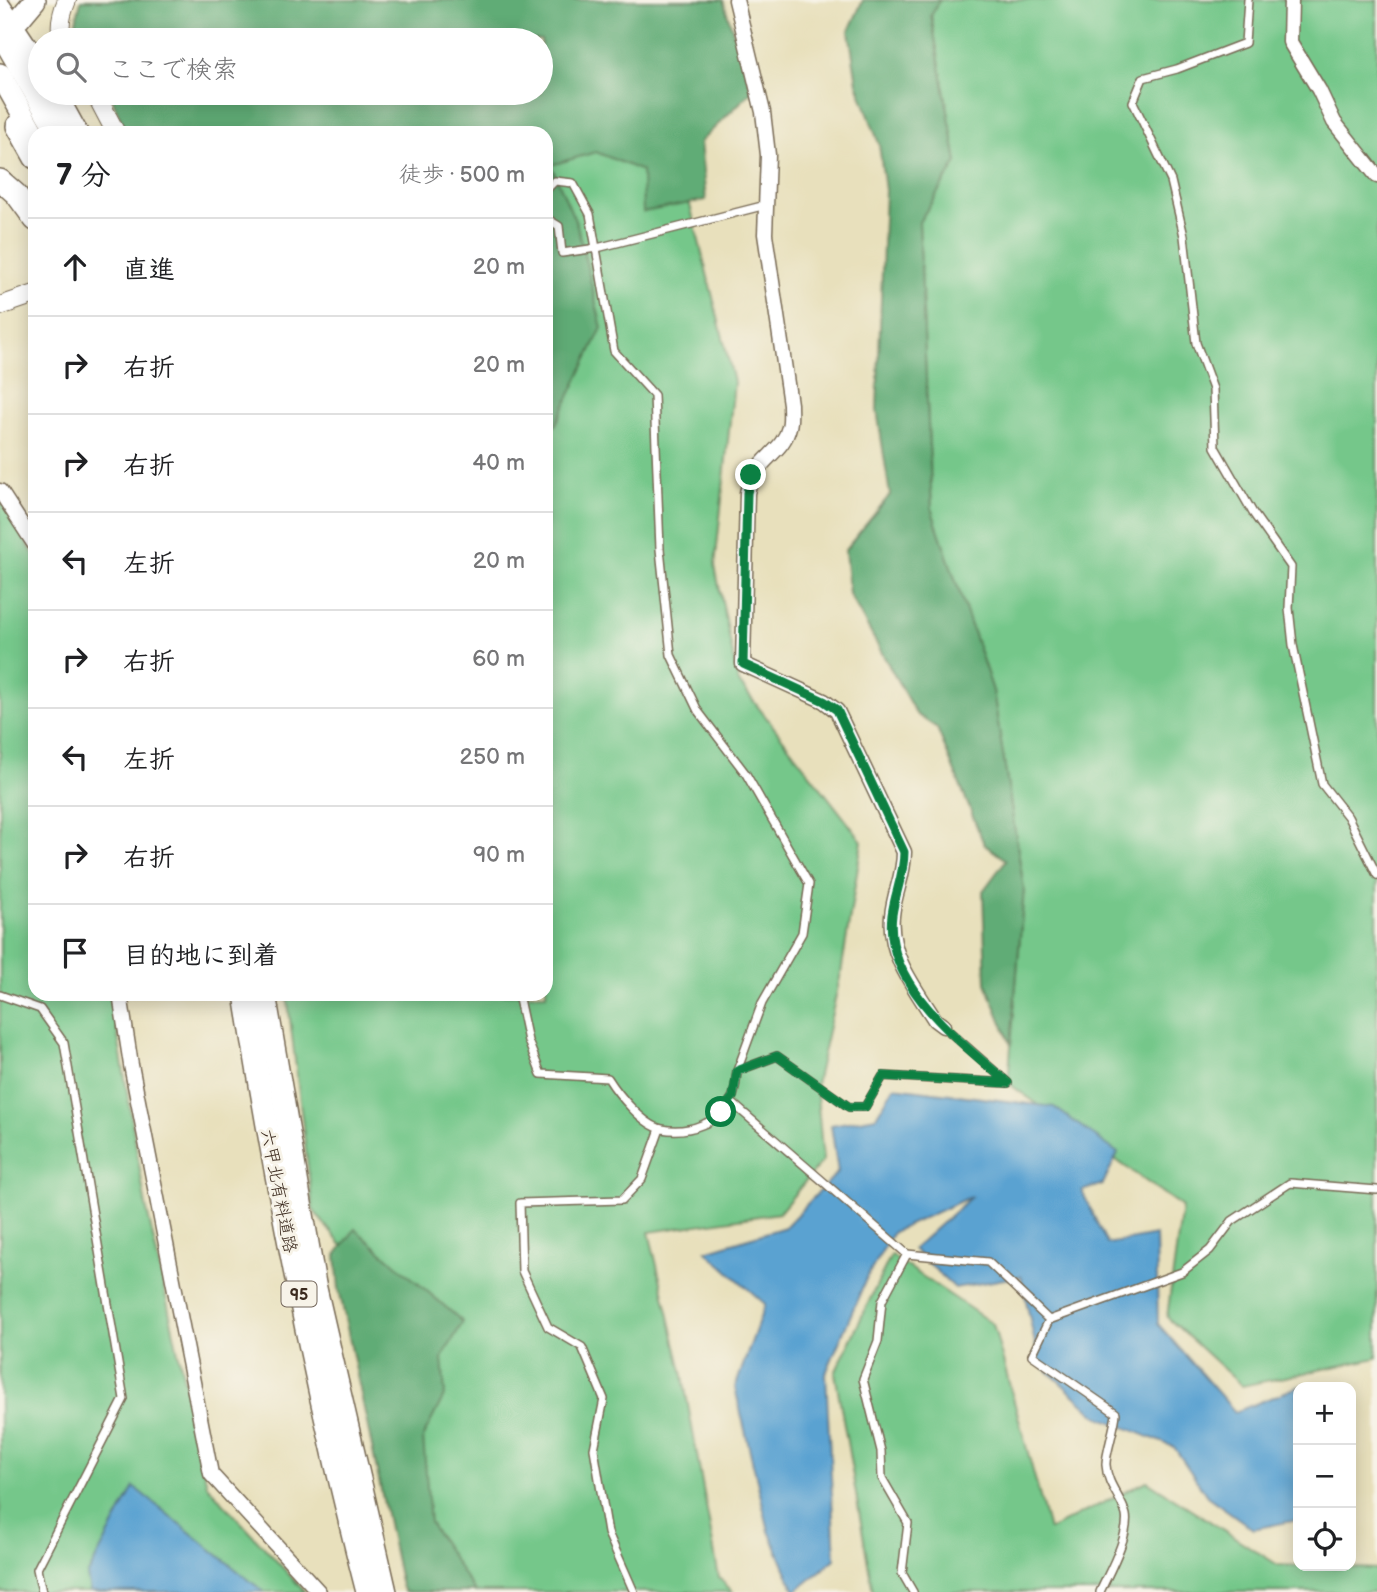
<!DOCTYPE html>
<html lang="ja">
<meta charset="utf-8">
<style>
body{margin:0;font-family:"Balsamiq Sans","Klee One",sans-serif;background:#f6f6f6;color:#202124}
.controls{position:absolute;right:21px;bottom:21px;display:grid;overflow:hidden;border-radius:14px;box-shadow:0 4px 18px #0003}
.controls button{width:63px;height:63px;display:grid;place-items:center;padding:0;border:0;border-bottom:2px solid #e0e0e0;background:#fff;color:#202124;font:35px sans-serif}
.stop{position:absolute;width:21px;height:21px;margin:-16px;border:5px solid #0b8043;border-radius:50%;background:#fff}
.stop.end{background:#0b8043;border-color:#fff;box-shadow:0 2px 7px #0008}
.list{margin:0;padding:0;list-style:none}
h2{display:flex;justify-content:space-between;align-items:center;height:91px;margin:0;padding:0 28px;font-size:30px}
h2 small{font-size:23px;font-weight:400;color:#757577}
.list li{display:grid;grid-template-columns:46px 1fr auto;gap:21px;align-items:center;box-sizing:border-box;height:98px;padding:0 28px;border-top:2px solid #e0e0e0}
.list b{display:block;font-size:26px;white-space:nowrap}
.list em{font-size:23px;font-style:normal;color:#757577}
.icon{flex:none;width:38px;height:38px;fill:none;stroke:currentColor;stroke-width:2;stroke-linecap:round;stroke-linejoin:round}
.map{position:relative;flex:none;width:1377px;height:1592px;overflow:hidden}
.search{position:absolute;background:#fff;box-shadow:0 4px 18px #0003;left:28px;top:28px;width:525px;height:77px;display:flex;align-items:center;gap:18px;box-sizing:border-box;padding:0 24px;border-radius:38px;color:#757577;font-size:26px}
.panel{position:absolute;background:#fff;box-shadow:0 4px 18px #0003;left:28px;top:126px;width:525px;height:875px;border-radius:21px}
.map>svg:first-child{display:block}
</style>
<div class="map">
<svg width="1377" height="1592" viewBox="0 0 1377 1592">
<rect width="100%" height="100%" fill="#f7f3e8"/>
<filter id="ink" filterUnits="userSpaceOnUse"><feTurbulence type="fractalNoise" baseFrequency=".0143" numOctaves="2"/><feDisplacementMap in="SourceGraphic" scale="14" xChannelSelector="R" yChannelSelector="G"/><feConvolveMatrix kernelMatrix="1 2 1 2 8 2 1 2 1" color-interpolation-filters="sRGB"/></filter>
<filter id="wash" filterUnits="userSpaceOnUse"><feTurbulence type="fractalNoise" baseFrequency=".00686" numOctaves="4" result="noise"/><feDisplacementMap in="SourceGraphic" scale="28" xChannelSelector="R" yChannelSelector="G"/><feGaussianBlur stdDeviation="1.57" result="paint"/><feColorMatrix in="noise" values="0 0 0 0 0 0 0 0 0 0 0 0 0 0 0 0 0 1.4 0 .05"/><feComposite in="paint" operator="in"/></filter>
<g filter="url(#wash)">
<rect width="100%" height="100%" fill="#e8e0bc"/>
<g fill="#75c78a" stroke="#587854" stroke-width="2">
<polygon points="940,0 1377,0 1377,1358 1242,1386 1167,1317 1182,1207 1008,1083 1024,889 993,691 932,511 919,222 957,162 931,15"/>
<polygon points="599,130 682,173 734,382 715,566 738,681 862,841 841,973 816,1084 823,1160 779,1213 649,1232 682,1371 719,1578 733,1592 434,1592 381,1294 313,1210 287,994 546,994 546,146"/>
<polygon points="0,499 35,556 35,994 111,994 145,1201 207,1485 305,1592 0,1592"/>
<polygon points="891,1255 993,1324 1049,1530 1147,1481 1278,1565 1377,1569 1377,1592 873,1592 835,1373"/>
</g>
<g fill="#60ac76" stroke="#4e6b4a" stroke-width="2">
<polygon points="81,0 723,0 752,91 700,142 706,200 643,212 642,171 596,152 551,165 577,225 602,328 556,424 546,435 546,133 126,133 110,93 541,93 541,40 81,40 74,30"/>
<polygon points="863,0 940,0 931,16 957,162 919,222 932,511 993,691 1024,889 1011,1045 986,983 983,891 1006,860 984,844 937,728 916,714 849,594 845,550 890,495 877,410 885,190 879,144 857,83 849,31"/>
<polygon points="355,1229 463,1322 442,1358 445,1394 423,1437 430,1523 475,1592 404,1592 401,1586 339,1289 336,1255"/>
</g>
<g fill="#5aa2d1" stroke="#4a6678" stroke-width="2">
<polygon points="894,1087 1054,1107 1118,1153 1103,1184 1082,1191 1107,1244 1156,1235 1158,1324 1235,1412 1305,1384 1305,1387 1298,1387 1298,1520 1253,1529 1207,1496 1174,1447 1097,1416 1039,1363 1021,1276 955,1288 913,1249 972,1196 893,1232 866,1279 826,1373 835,1559 795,1592 769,1531 735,1388 765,1304 706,1251 785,1227 838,1172 831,1125 876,1117"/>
<polygon points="134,1487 264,1592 90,1592 87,1576"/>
</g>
</g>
<g filter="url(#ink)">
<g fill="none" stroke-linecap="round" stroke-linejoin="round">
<g stroke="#786a55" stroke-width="10">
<g id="service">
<polyline points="1248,0 1245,43 1177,69 1143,78 1133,102 1171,181 1184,236 1196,343 1213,389 1215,447 1253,513 1291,567 1289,608 1293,645 1322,784 1348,817 1377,875"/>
<polyline points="546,190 555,181 573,183 590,214 614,351 654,395 660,549 671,655 698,711 746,774 809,884 802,933 762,1003 737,1071"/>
<polyline points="546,218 559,226 562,253 597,248 766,205"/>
<path d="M 518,994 L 528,1041 L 541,1074 L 608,1078 C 618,1094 643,1125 662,1129 C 688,1134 720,1123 732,1098 C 736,1091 736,1079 737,1071 L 777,1056 L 849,1107 L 865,1107 L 883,1076 L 1008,1083 L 943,1026"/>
<polyline points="0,995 40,1009 64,1043 124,1399 37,1569 42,1592"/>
<polyline points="730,1101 907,1254"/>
<polyline points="1049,1320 1182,1272 1210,1250 1232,1221 1290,1183 1377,1190"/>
<polyline points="634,1592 608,1533 594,1449 604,1399 582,1347 548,1327 522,1271 520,1203 622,1200 642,1179 660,1129"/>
<path d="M 913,1592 L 902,1573 L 908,1523 L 882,1478 L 881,1451 L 863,1379 L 878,1341 L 882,1301 L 907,1254 L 988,1262 L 1049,1320 L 1032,1355 L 1116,1413 C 1115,1428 1105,1456 1106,1465 C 1107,1485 1122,1498 1126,1515 C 1130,1535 1108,1574 1100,1592"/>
</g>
</g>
<g stroke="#786a55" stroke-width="17">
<g id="minor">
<path d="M 736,0 L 763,112 L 768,155 L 765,234 L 790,404 C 790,412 791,421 789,427 C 783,454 754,459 747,493 L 743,664 L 824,701 L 837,711 L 904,852 C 904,877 894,892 892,916 C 888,955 915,988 935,1020 L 943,1026"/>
<polyline points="1291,0 1290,42 1319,90 1334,122 1377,176"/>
<polyline points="0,491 35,545"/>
<polyline points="120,994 131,1065 211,1474 319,1592"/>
</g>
</g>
<g stroke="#786a55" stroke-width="20">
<g id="tertiary">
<path d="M 64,40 C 57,28 62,12 67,0"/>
<polyline points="95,93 116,133"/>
<polyline points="0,306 35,294"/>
</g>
</g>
<g stroke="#786a55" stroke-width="24">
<g id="primary">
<polyline points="0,7 40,67"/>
<polyline points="19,19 35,0"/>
<polyline points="0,33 58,133"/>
<polyline points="0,74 35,136"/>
<polyline points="55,93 77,133"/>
<polyline points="17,126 35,158"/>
<polyline points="0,180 16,194 35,220"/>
<path d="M 245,994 C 277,1195 316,1395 367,1592"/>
<polyline points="265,994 315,1284 386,1592"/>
</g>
</g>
<use href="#service" stroke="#fff" stroke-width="7"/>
<use href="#minor" stroke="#fff" stroke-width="14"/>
<use href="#tertiary" stroke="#fff" stroke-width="18"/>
<use href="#primary" stroke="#fff" stroke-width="21"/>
</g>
</g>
<g fill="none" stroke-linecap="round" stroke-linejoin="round" filter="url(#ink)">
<path stroke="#0b8043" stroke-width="9" d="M 721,1112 L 733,1097 L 737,1071 L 777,1056 L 849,1107 L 865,1107 L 883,1076 L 1008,1083 C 962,1043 883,985 892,915 C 895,892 904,876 904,852 L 837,710 L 824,701 L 743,664 L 747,493 L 751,475"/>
</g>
<g text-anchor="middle" stroke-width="6" stroke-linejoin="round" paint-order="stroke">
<rect fill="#f7f3e8" stroke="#73665b" stroke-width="2" x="281.5" y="1281.5" width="35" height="25" rx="5"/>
<g font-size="16" font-weight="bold" fill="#3b2a1e">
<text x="299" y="1300">95</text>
</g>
<g font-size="18" fill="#3b2a1e" stroke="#f7f3e8">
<text transform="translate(279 1191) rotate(79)" y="6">六甲北有料道路</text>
</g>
</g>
</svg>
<div class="controls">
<button>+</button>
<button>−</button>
<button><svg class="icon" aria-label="locate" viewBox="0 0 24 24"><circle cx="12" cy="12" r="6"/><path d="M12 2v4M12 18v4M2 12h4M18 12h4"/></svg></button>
</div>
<div class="stop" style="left:721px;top:1112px"></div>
<div class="stop end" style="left:751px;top:475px"></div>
<div class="search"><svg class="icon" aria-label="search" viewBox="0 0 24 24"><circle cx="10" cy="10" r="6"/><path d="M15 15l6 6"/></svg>ここで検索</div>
<section class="panel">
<h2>7 分<small>徒歩 · 500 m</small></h2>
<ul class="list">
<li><svg class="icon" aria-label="ahead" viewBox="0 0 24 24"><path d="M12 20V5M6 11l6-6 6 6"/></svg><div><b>直進</b></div><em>20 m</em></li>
<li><svg class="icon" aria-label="right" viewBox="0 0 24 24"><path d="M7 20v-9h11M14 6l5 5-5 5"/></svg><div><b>右折</b></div><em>20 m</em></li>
<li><svg class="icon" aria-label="right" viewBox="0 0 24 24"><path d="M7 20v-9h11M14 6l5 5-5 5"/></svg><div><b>右折</b></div><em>40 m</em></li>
<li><svg class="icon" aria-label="left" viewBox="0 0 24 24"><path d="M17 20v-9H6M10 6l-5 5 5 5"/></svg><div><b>左折</b></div><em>20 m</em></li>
<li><svg class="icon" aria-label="right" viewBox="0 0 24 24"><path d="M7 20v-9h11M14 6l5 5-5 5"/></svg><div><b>右折</b></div><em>60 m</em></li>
<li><svg class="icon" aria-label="left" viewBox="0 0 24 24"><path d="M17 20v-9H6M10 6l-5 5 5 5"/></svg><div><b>左折</b></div><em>250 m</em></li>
<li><svg class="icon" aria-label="right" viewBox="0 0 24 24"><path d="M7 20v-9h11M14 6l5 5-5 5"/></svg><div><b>右折</b></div><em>90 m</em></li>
<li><svg class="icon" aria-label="arrive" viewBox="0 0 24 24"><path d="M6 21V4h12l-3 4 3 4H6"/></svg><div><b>目的地に到着</b></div></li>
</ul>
</section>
</div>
